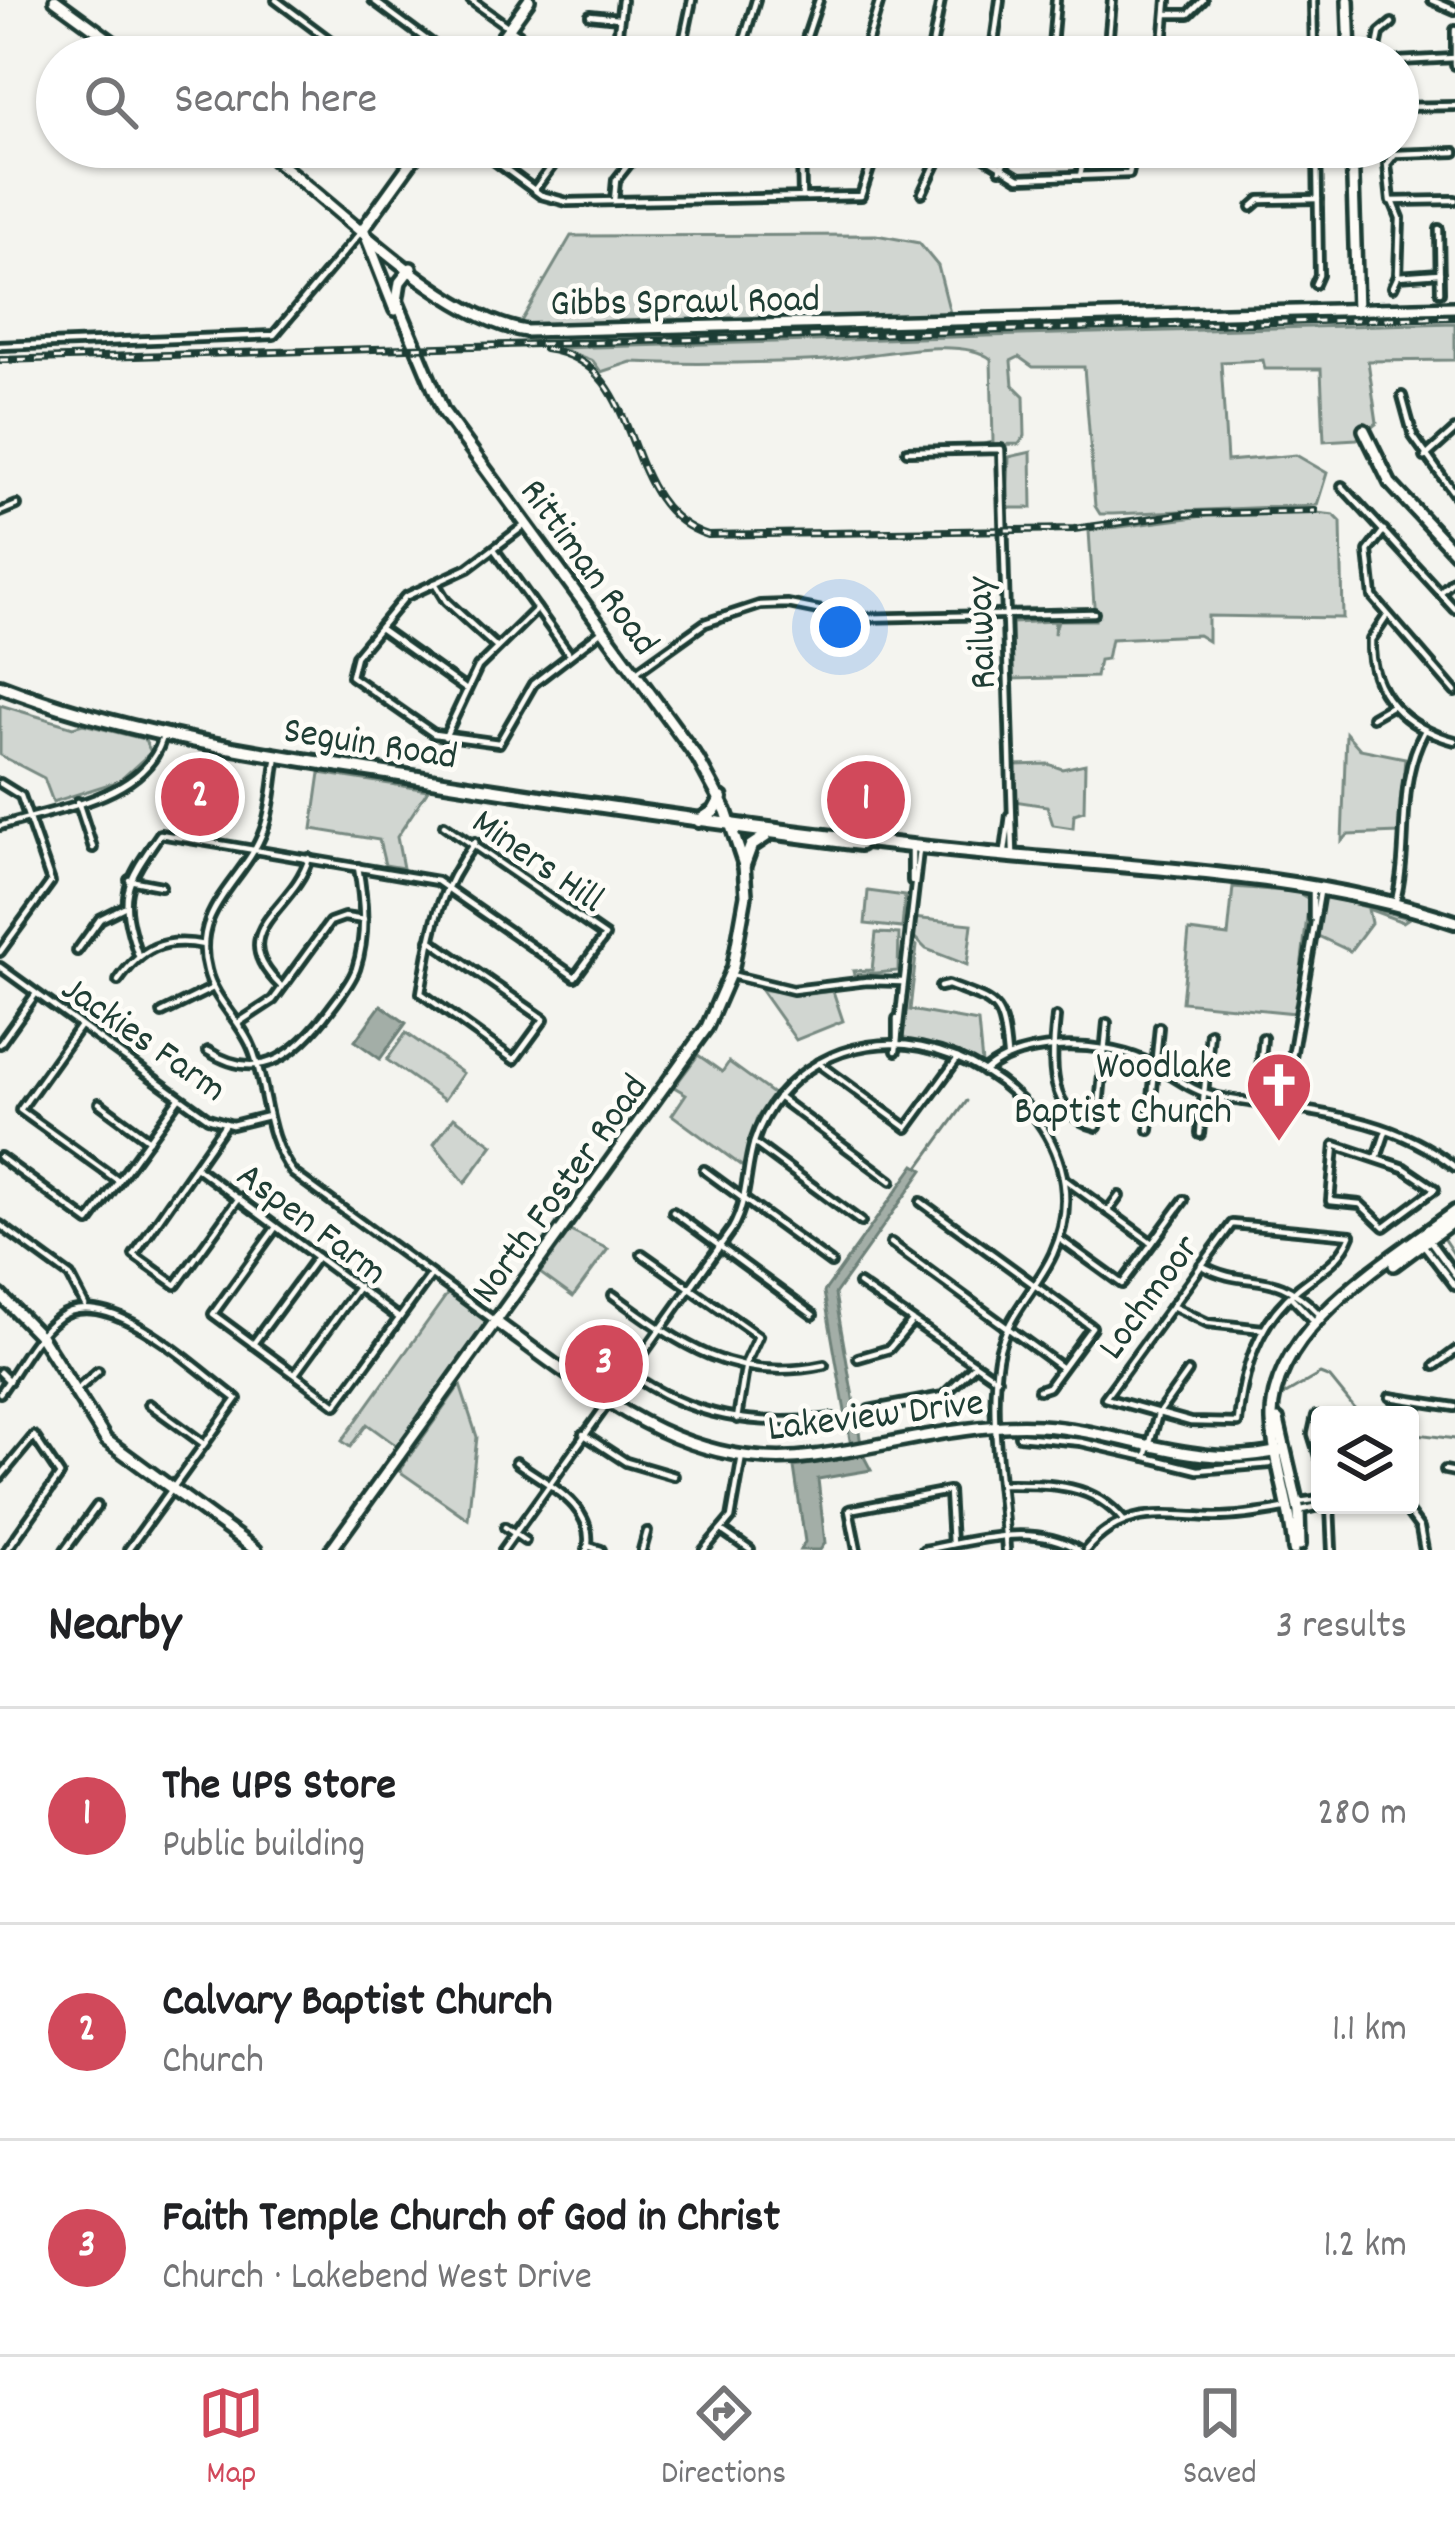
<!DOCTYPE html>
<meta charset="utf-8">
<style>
body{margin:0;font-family:Dekko,sans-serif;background:#f6f6f6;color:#202124}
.controls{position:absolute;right:36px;bottom:36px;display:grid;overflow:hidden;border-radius:12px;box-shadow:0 3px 9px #0004}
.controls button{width:108px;height:108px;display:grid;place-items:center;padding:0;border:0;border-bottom:3px solid #e0e0e0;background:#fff;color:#202124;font:60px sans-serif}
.you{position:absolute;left:840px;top:627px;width:42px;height:42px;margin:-30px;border:9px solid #fff;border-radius:50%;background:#1a73e8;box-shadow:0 0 0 18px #1a73e833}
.badge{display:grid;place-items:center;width:78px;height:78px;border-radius:50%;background:#d1495b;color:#fff;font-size:39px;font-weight:700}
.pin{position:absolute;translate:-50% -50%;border:6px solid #fff;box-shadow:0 3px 12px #0006}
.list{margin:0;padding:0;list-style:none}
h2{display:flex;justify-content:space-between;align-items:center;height:156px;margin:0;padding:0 48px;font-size:51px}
h2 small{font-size:39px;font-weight:400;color:#757577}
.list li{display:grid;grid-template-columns:78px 1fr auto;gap:36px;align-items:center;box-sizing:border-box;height:216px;padding:0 48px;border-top:3px solid #e0e0e0}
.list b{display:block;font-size:45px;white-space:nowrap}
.list p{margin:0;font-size:39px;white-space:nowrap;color:#757577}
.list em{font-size:39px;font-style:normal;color:#757577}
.icon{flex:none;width:66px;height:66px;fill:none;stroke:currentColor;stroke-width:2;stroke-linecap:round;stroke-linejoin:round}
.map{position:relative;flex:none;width:1455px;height:1550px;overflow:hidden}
.search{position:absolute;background:#fff;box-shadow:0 3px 9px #0004;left:36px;right:36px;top:36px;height:132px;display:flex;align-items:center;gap:30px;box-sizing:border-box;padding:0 42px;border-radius:66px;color:#757577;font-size:45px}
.sheet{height:804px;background:#fff}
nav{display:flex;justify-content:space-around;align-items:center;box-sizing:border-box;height:168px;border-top:3px solid #e0e0e0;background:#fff;font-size:33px;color:#757577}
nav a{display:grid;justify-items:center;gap:6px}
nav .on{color:#d1495b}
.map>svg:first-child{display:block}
</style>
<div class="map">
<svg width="1455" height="1550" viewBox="0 0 1455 1550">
<rect width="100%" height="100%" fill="#f4f4ef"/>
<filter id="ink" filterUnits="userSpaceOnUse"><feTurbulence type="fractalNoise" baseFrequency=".00833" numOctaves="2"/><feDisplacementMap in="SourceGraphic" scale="24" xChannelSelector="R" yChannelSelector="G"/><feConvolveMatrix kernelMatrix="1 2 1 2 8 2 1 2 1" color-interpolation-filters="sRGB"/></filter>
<g filter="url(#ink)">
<g fill="#d1d6d1" stroke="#788a82" stroke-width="3">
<polygon points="876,235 919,243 938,266 951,317 519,325 571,236"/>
<path d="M 1455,323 L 1455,360 L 1368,361 L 1377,423 L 1357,439 L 1324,441 L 1321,369 L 1265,369 L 1263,360 L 1221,362 L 1227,461 L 1296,455 L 1327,473 L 1317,505 L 1113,514 L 1100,514 L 1095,506 L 1084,367 L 1033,367 L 1019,357 L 1011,361 L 1013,385 L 1024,396 L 1025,436 L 1019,444 L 981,445 L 993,442 L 991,359 C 960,334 866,358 828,360 C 763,363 696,365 631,362 L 601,372 L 593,361 L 559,348 Z"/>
<polygon points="1031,452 1032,508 1007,508 1009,457"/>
<polygon points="1317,513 1334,515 1341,522 1343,618 1208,616 1208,641 1198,635 1111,639 1107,659 1099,660 1096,677 1012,679 1012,623 1055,621 1054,634 1058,620 1095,620 1089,531 1211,515"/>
<polygon points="0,705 73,727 83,724 144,739 151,752 119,781 53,802 44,778 0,755"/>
<polygon points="1346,733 1360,749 1405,758 1399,833 1348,835 1342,841"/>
<polygon points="1048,764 1062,769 1085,764 1084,811 1074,814 1073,828 1053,825 1047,806 1014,801 1014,765"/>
<polygon points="320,773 428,790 397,837 403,868 385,865 379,840 312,829"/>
<polygon points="1233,887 1297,892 1309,899 1296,1013 1182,1002 1189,931 1228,936"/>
<polygon points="868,891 905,896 902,928 865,924"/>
<polygon points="1324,896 1409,918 1403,922 1368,909 1371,923 1350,951 1316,935"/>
<polygon points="912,918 972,924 967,965 926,949 911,934"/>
<polygon points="876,933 899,934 898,971 854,975 853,971 872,970"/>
<polygon points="910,941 917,946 910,1010 978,1022 982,1064 903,1039"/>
<polygon points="760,989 801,995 833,991 843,1021 796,1040"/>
<polygon points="406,1033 463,1073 444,1100 387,1060"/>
<polygon points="698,1055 722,1072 729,1062 773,1094 757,1118 743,1167 672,1115 686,1094 674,1087"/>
<polygon points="454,1117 493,1145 465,1183 434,1144"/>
<polygon points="570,1231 608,1249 573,1297 540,1273"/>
<polygon points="448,1293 487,1321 397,1446 367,1424 350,1447 342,1441"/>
<polygon points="460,1385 477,1437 468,1519 399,1471"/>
</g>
<g fill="#a3aea7" stroke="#6e8179" stroke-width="3">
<polygon points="381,1005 406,1023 380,1059 355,1041"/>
<polygon points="915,1165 923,1170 835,1294 863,1455 871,1470 818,1479 825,1543 820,1550 800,1550 805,1542 794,1467 853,1457 824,1292"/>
</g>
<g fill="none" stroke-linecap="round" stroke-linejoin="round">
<g stroke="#6e8179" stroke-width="3">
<polyline points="919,1167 967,1101"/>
<polyline points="1443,1238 1455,1256"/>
<polyline points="1284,1395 1320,1374 1330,1378 1360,1415"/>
<polyline points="1410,1433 1455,1439"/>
</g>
<g stroke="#1f3d34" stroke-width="14">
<g id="street">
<polyline points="276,0 352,57"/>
<polyline points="373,0 450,57"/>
<polyline points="471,0 550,57"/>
<polyline points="1313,0 1314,57"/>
<polyline points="1432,0 1455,10"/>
<polyline points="1167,14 1189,14 1203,0"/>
<polyline points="590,15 619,18"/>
<polyline points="1455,30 1455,65"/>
<polyline points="615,57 622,0"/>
<polyline points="680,57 692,0"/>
<polyline points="739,57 756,0"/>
<polyline points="800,57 819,0"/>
<polyline points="863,57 880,0"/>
<polyline points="930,57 941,0"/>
<polyline points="992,57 1000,0"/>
<polyline points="1051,57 1056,0"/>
<polyline points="1107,57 1112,0"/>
<polyline points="1162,57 1167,0"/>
<polyline points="1375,57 1380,33 1392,23"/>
<polyline points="1398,61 1455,58"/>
<polyline points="1398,107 1455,106"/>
<polyline points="476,147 541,195 567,202 861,196 877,147"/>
<polyline points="801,147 802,197"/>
<polyline points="969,147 1019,178 1129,174 1135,147"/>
<polyline points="1455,152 1395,154 1387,164 1391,201 1455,200"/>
<polyline points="1000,169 1014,147"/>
<polyline points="1080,176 1086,147"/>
<polyline points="535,189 566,147"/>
<polyline points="922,193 944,147"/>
<polyline points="614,201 616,180 642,147"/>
<polyline points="1393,201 1400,218 1398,276"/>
<polyline points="1252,207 1260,200 1318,199"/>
<polyline points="1439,229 1440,292"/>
<polyline points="1315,284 1319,275 1317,147"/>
<polyline points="1393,287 1398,276 1440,273"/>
<polyline points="0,346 274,335 360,233"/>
<polyline points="1402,396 1413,436 1455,495"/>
<polyline points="907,451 1001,449 1013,853"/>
<polyline points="1425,457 1455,430"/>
<polyline points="1342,486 1455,609"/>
<polyline points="0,512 17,505"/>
<polyline points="525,525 468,568 405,597 356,656 351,676 434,734 499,743 533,684 603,630"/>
<polyline points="1384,530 1368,551 1373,597 1455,692"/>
<polyline points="494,549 568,652"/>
<polyline points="435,583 446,601 495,646"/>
<polyline points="1440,593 1455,579"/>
<path d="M 1387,616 L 1371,640 C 1369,694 1406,728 1455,741"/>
<polyline points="381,629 464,688"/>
<polyline points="635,673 705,623 760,605 788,604 857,618 1094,613"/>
<polyline points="1372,717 1393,705"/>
<polyline points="445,737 478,667 537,609"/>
<path d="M 277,756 C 273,779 272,807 264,829 C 246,881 190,908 207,970 C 214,1001 242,1021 253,1051 C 268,1091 265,1137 293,1173 L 496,1322"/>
<polyline points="0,783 21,796 51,882 0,952"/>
<polyline points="78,802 93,848"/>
<path d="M 0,826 C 54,809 147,799 163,736"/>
<polyline points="912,846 912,881"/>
<polyline points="1005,851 1010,815"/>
<polyline points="129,880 161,886"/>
<path d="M 1395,904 C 1411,846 1395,785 1424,732"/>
<polyline points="1313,918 1313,888"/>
<path d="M 430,940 L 544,1019 L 514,1060 L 421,993 C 432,929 436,895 475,842"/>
<polyline points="77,951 100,919 124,907"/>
<path d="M 138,955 C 118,894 124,886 160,834 L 437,881 L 575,977 L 605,936 L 444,825"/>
<polyline points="0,967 208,1118 232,1125 268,1116"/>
<polyline points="731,975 793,990 867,981 902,982"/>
<path d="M 118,981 C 141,948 164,937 204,945"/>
<path d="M 282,987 C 221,930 294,911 309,858"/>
<path d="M 940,987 L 948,985 C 997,1004 1002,1000 1007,1055"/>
<polyline points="162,1013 213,988"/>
<path d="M 1056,1017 C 1052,1058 1045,1114 1097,1127 L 1107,1023"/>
<polyline points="238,1023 273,1000 330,922 344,917 364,920"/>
<polyline points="80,1026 20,1110 117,1180"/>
<polyline points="897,1042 897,1019"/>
<polyline points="0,1044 35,995"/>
<path d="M 208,1051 C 262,1086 299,1051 331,1008 C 340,996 351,983 356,969 C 367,935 364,901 358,867"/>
<polyline points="896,1051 919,850"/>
<polyline points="818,1063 907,1128 958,1058"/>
<path d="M 984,1072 C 1021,1039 1099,1041 1143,1060 C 1170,1071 1188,1091 1218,1097 C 1299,1112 1387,1112 1455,1167"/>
<polyline points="778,1097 891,1181"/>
<polyline points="1257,1101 1263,1038"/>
<polyline points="99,1103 149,1140"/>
<polyline points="1284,1104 1320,892"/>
<polyline points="1291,1105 1292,1075"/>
<polyline points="225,1124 134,1255 176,1285 239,1198"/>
<polyline points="1149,1130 1159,1027"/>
<polyline points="1200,1134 1210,1033"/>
<polyline points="754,1143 861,1222"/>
<polygon points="1335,1145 1404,1168 1435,1189 1384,1227 1360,1204 1330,1201"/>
<polyline points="0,1157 89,1222 179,1098"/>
<polyline points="1377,1158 1386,1131"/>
<polyline points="197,1168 399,1318"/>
<polyline points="704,1170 831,1263"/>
<polyline points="1064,1179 1152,1243"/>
<polyline points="921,1202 1092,1327 1048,1387 1039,1390"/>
<polyline points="1108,1211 1119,1196"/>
<polyline points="673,1212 813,1315"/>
<path d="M 1232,1224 L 1351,1235 C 1341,1261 1320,1271 1299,1288 C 1256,1323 1243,1371 1238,1423 L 1191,1422 L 1105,1398 Z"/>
<polyline points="0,1225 70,1276 85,1305"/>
<polyline points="276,1227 213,1314 336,1405 431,1275"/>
<polyline points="1061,1240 1122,1284 1184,1200"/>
<polyline points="1430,1241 1455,1275"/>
<polyline points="891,1243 1061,1367"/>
<polyline points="1422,1243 1455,1286"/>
<polyline points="642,1254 758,1336 746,1362 737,1419"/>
<path d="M 1201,1265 C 1249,1292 1271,1264 1319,1314"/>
<polyline points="859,1284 997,1379"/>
<path d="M 613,1295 C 681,1345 735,1384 824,1365"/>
<polyline points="1292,1298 1313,1320"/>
<polyline points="1172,1306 1208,1323 1263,1329"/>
<polyline points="253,1344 317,1257"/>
<polyline points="858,1358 889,1349 911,1323"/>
<polyline points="1435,1366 1455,1351"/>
<polyline points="0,1372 9,1381"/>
<path d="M 628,1372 C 691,1418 757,1427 833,1418"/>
<polyline points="1188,1372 1158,1414 1146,1457 1198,1470 1270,1464"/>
<polyline points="295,1374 359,1286"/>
<polyline points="78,1389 98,1371"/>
<path d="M 0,1393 C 17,1370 34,1335 58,1318 C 107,1281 197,1370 237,1399 L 128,1550"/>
<polyline points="1390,1397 1455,1407"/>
<polyline points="149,1404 204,1444"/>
<polyline points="869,1410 943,1396 973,1367"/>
<polyline points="1316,1416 1312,1434 1320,1460"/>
<polyline points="583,1434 626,1462 674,1476"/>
<polyline points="1019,1436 1081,1442 1146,1457"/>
<path d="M 516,1462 C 546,1484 597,1506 587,1550"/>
<polyline points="1445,1470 1455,1472"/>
<polyline points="0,1477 34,1436 60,1475 7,1550"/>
<path d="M 1002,1484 C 1048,1484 1092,1482 1123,1520"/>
<polyline points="1299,1502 1320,1499"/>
<polyline points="1330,1505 1332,1550"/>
<polyline points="1403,1505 1420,1528 1424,1550"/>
<polyline points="1302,1510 1323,1505"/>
<polyline points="505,1527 525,1541"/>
<polyline points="724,1532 750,1550"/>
<polyline points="588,1546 601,1550"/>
<polyline points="65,1550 97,1506"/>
<path d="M 503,1550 L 732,1229 C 748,1201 745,1172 754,1142 C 777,1071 850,1033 921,1047 C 1014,1065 1097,1157 1053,1254 C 1036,1291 1005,1316 998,1358 C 988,1418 1003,1489 1006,1550"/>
<polyline points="642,1550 647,1532"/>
<polyline points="704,1550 731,1518 742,1456"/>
<polyline points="857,1550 849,1510 949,1491 952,1544"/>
<path d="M 924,1550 C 971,1541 1034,1522 1078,1550"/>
<path d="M 1086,1550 C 1123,1505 1164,1516 1215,1517 C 1240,1517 1264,1513 1289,1508"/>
</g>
</g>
<g stroke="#1f3d34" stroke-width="18">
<g id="secondary">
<polyline points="55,0 133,57"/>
<polyline points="1348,0 1350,57"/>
<polyline points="488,57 529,0"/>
<path d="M 258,147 C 332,200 440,317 526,331 L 1455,307"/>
<polyline points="1352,147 1357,310"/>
<polyline points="363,229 422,147"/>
<polyline points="364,231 395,310"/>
<polyline points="1364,430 1390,483 1455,553"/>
<polyline points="1394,1265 1455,1220"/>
<polyline points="0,1295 41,1337 106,1440 256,1550"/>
<path d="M 496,1322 C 593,1392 686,1474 814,1456 C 890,1446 963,1422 1040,1426 C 1125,1431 1197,1472 1283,1450"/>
<polyline points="1278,1420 1299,1511 1300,1545"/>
<polyline points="331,1550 707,1027 733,967 746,895 744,865 726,811 698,759 443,411 397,301 400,282 411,268"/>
<path d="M 1294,1550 C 1291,1506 1274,1465 1272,1421 C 1269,1330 1389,1260 1455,1211"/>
</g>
</g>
<g stroke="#1f3d34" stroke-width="20">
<g id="primary">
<path d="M 0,686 C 137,739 281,756 425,779 C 614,809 800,836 989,854 C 1145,869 1306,872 1455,922"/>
<polyline points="699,821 714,811 721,798"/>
<polyline points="739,828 860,844"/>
<polyline points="744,865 751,846 766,836"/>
</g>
</g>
<use href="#street" stroke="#fdfcf7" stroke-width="4.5"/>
<use href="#secondary" stroke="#fdfcf7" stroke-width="9"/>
<use href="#primary" stroke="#fdfcf7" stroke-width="10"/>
<g stroke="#1f3d34" stroke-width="8">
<g id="rail">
<path d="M 545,349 C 651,364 613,504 708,535 L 1074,529 L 1183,514 L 1315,511"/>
<polyline points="0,360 1455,317"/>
</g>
</g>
<use href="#rail" stroke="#fdfcf7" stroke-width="3" stroke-dasharray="9" stroke-linecap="butt"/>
</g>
</g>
<defs>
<g id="church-pin" transform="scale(3.45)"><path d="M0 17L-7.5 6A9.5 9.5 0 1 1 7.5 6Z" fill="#d1495b" stroke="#fdfcf7"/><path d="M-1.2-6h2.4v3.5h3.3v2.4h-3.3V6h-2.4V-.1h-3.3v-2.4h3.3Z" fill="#fff"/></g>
</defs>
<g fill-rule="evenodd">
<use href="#church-pin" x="1279" y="1085"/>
</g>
<g text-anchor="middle" stroke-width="10" stroke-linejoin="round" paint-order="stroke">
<g font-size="39" fill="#1f3d34" stroke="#fdfcf7">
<text transform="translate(685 298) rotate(-1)" y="14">Gibbs Sprawl Road</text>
<text transform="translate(592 565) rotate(54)" y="14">Rittiman Road</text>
<text transform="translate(978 633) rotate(-92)" y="14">Railway</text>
<text transform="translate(371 740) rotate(9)" y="14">Seguin Road</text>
<text transform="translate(540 858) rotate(35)" y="14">Miners Hill</text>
<text transform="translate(146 1036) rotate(35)" y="14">Jackies Farm</text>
<text transform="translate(557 1187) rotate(-54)" y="14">North Foster Road</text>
<text transform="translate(314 1221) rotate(37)" y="14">Aspen Farm</text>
<text transform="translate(1146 1295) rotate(-54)" y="14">Lochmoor</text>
<text transform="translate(875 1412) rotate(-7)" y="14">Lakeview Drive</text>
</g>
<g font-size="39" fill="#1f3d34" stroke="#fdfcf7" text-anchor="end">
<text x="1232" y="1077">Woodlake<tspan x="1232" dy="45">Baptist Church</tspan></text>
</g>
</g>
</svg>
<div class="controls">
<button><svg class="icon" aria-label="layers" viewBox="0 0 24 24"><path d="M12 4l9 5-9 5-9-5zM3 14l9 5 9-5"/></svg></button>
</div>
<div class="you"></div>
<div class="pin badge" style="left:866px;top:800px">1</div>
<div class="pin badge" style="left:200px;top:797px">2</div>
<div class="pin badge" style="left:604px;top:1364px">3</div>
<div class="search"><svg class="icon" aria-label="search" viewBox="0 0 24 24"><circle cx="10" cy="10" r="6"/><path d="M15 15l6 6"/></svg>Search here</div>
</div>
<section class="sheet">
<h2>Nearby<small>3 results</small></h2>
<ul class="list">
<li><span class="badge">1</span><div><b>The UPS Store</b><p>Public building</p></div><em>280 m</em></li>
<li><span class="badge">2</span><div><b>Calvary Baptist Church</b><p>Church</p></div><em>1.1 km</em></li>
<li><span class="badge">3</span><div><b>Faith Temple Church of God in Christ</b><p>Church · Lakebend West Drive</p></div><em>1.2 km</em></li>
</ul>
</section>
<nav>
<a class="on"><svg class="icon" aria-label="map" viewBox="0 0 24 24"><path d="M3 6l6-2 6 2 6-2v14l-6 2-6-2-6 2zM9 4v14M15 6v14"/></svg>Map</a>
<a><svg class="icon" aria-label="directions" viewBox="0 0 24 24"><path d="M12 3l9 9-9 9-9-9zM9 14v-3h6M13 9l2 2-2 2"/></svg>Directions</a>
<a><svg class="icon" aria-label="saved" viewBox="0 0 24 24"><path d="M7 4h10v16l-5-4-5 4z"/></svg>Saved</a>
</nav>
